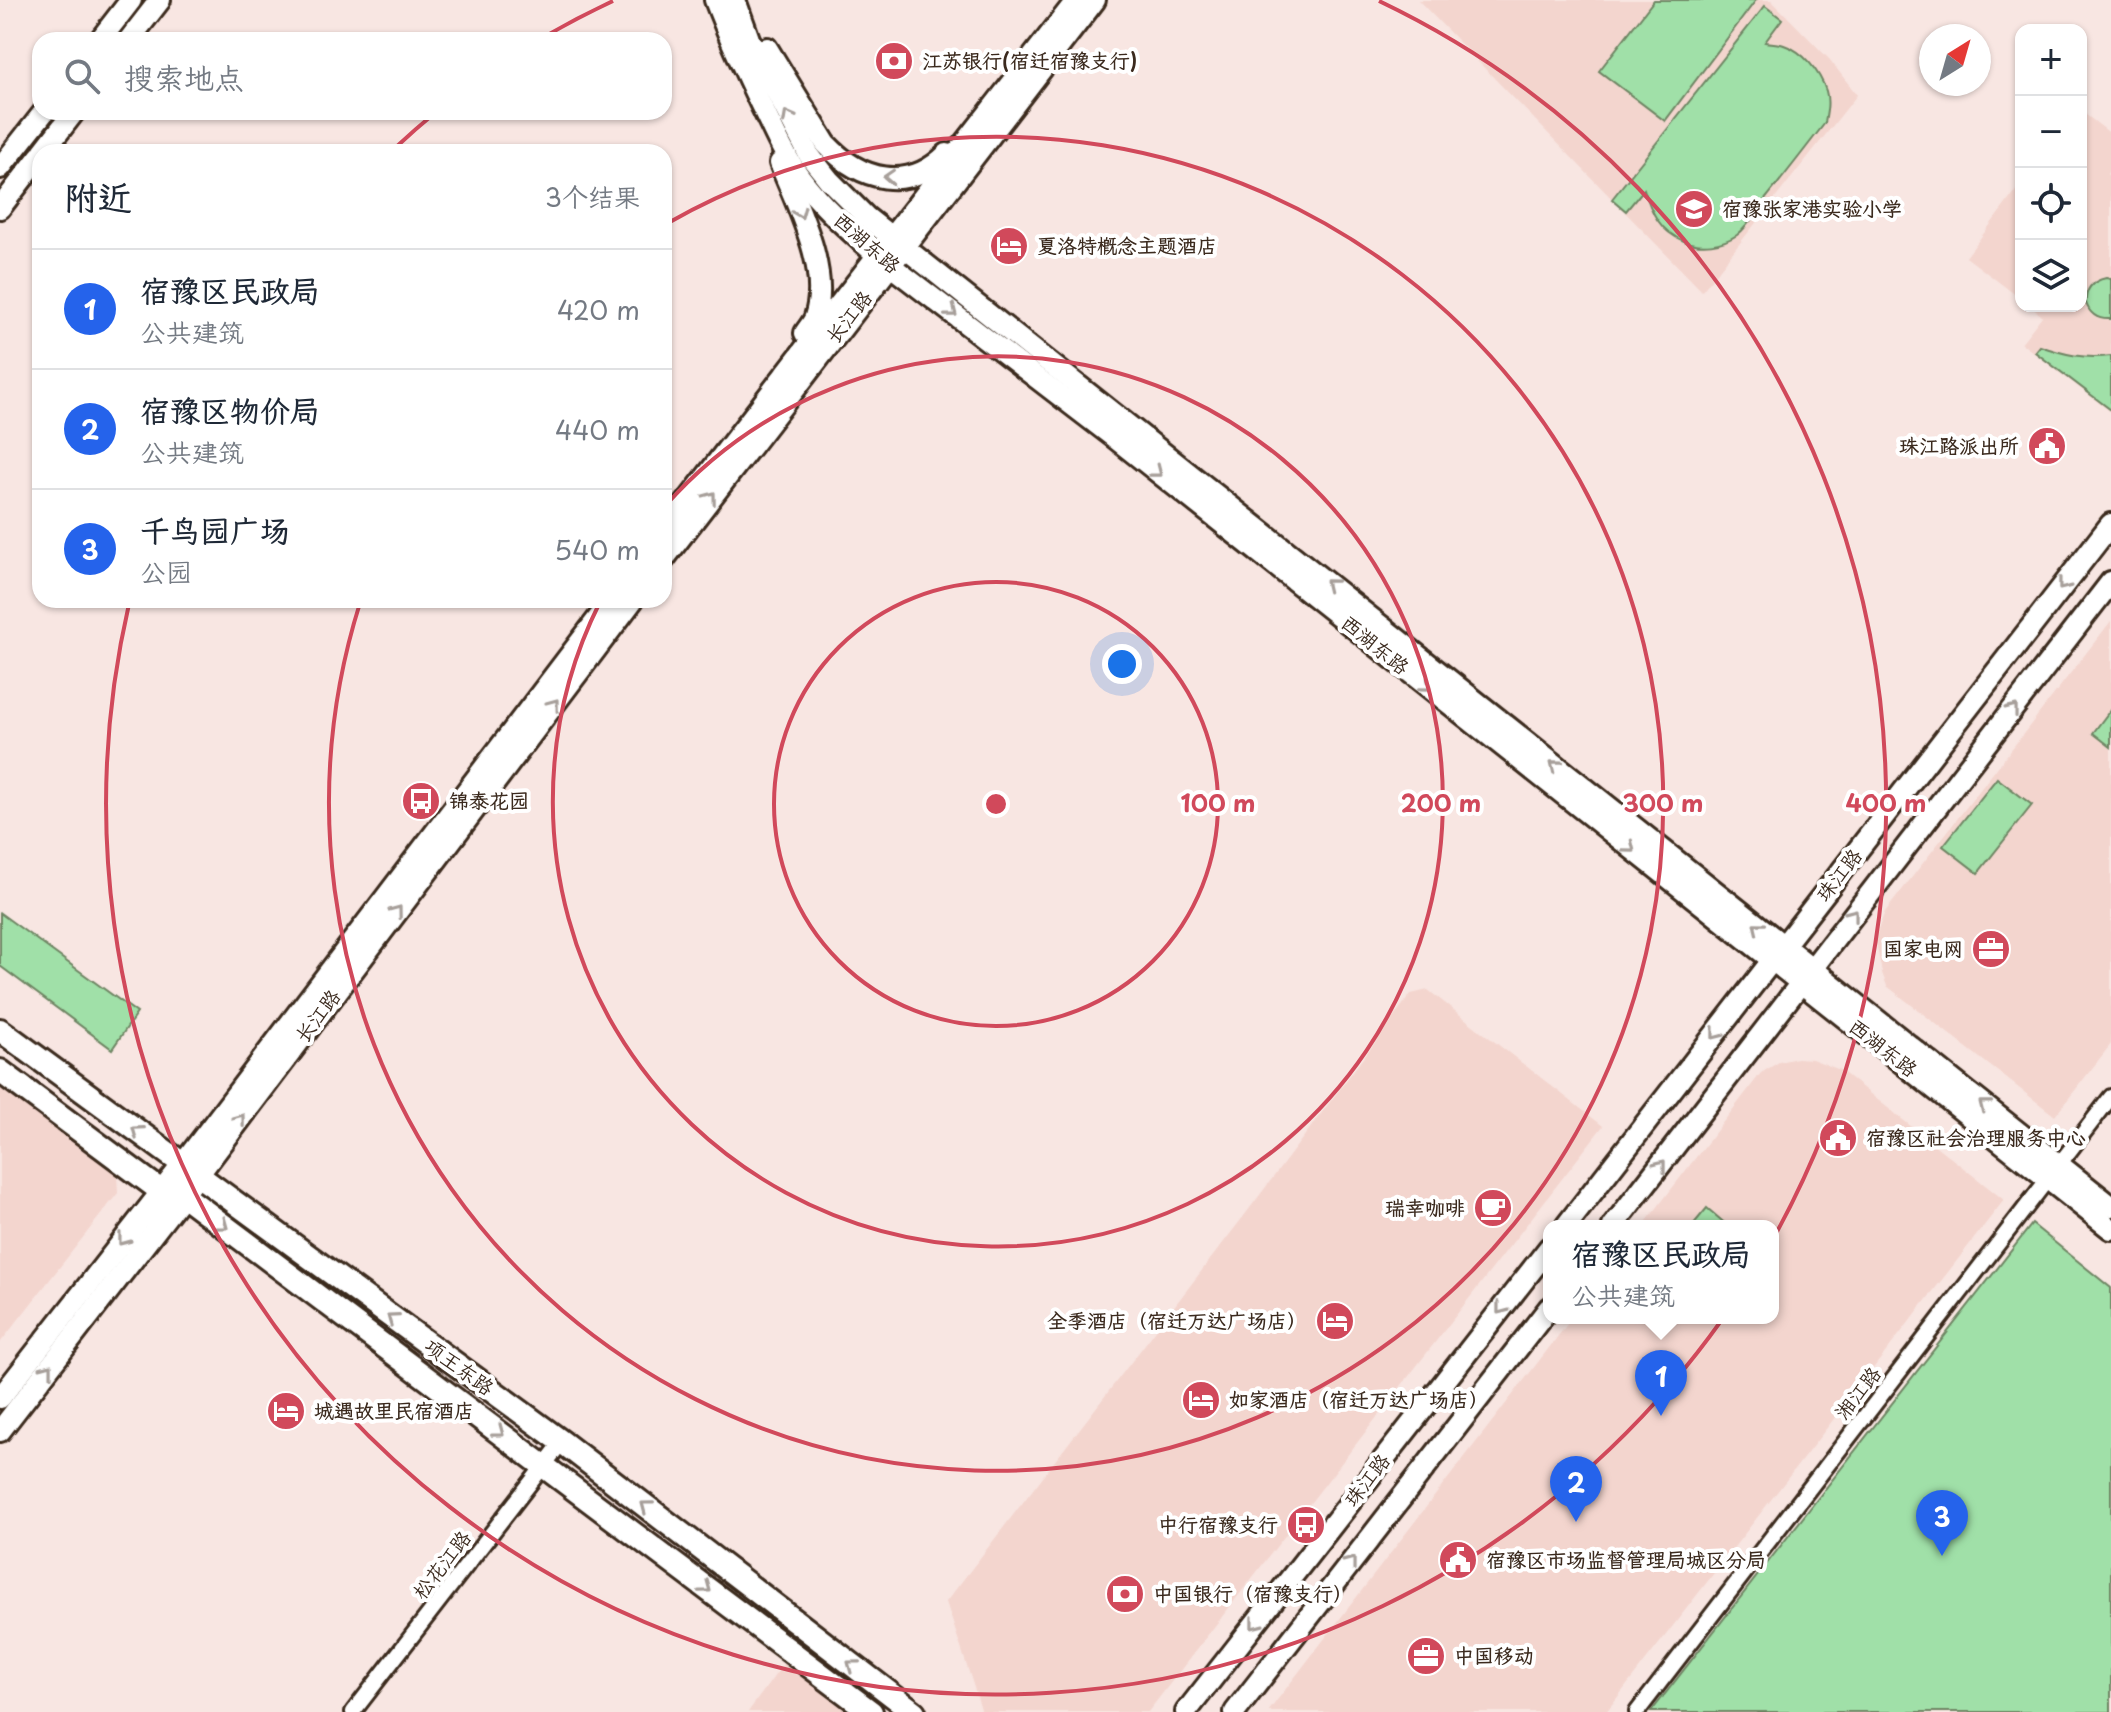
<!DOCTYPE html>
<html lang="zh">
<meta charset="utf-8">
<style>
body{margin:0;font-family:"Playpen Sans","LXGW WenKai TC",sans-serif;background:#f6f6f7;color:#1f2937}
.controls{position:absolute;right:24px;top:24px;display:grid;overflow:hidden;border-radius:16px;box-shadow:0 2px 6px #0004}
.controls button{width:72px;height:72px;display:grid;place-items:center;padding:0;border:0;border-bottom:2px solid #e0e1e3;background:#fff;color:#1f2937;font:40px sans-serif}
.compass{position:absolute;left:1919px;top:24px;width:72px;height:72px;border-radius:50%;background:#fff;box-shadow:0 2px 6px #0004;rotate:37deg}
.you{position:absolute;left:1122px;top:664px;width:28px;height:28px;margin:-20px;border:6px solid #fff;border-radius:50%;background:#1a73e8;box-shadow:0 0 0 12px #1a73e833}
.badge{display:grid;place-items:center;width:52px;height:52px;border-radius:50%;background:#2563eb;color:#fff;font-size:26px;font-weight:700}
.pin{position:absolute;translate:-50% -66px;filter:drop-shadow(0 2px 4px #0008)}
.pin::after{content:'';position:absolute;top:42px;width:28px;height:24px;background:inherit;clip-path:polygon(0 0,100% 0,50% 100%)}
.popup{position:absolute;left:1543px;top:1220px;width:236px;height:104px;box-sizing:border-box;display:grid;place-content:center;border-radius:16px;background:#fff;filter:drop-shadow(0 2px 6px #0005);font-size:26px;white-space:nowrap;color:#747a83}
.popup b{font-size:30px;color:#1f2937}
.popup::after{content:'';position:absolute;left:50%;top:100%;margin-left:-16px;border:16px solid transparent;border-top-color:#fff}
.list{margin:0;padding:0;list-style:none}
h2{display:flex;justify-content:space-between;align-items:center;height:104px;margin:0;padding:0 32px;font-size:34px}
h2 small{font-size:26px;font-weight:400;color:#747a83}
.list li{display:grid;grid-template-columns:52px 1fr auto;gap:24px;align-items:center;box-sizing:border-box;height:120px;padding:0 32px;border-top:2px solid #e0e1e3}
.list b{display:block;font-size:30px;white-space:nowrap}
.list p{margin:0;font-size:26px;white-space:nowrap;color:#747a83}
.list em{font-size:26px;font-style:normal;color:#747a83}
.icon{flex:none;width:44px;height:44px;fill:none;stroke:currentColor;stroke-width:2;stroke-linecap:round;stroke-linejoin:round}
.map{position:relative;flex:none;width:2111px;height:1712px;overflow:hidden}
.search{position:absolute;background:#fff;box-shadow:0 2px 6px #0004;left:32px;top:32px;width:640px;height:88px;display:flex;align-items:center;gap:20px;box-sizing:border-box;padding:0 28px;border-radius:24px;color:#747a83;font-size:30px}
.panel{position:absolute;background:#fff;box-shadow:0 2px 6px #0004;left:32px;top:144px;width:640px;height:464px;border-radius:24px}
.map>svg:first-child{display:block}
</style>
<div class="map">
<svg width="2111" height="1712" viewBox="0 0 2111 1712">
<rect width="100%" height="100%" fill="#f8e6e2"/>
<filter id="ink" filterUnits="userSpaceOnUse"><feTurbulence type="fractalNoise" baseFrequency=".0125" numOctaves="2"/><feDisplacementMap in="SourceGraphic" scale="16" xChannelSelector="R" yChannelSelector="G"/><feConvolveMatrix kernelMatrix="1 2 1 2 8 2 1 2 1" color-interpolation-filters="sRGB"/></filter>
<g filter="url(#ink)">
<g fill="#f3d5ce">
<polygon points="1418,0 1771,0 1830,60 1857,95 1702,291"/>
<polygon points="2081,111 2111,134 2111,168 2107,174 2111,177 2111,412 2021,343 2042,316 2030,306 2081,306"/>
<polygon points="2021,184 2021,299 1966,257"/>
<polygon points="2111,621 2111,1044 2055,1116 1887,986 1882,973 1875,937 1885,912"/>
<polygon points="1428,990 1603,1126 1148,1712 982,1712 946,1602 1247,1212 1411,994"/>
<polygon points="1797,1058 1812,1059 1840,1070 2004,1200 1606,1712 1268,1712 1572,1318 1773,1318 1773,1226 1643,1226 1761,1073 1779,1062"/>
<polygon points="0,1086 117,1174 118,1193 0,1343"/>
<polygon points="784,1663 849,1712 748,1712"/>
</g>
<g fill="#a0e0a8" stroke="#6e8563" stroke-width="2">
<polygon points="1654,0 1756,0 1665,121 1599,71"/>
<path d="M 1765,6 L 1782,19 L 1765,42 C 1771,43 1778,43 1784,45 C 1803,51 1820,72 1826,91 C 1829,101 1827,112 1825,123 C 1805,149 1785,175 1764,201 C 1756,212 1748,227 1737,235 C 1722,245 1701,248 1684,241 C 1660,232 1651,212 1644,189 L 1626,211 L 1612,199 Z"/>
<path d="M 2106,278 L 2111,279 L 2111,319 C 2098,320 2090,315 2086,303 C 2085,289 2092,281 2106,278 Z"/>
<path d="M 2040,346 C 2066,355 2083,359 2111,356 L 2111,410 L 2035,352 Z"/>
<polygon points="2111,709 2111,747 2093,733"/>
<polygon points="1997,778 2032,805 1978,873 1943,846"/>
<polygon points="0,913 137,1013 112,1049 0,966"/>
<polygon points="1707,1208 1728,1226 1692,1226"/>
<polygon points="2032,1224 2111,1288 2111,1712 1651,1712"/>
</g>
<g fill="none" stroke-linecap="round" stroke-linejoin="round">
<g stroke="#3b2a1e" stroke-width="20">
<g id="street">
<polyline points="353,1712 562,1442"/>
<polyline points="1637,1712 2111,1097"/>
</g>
</g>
<g stroke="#3b2a1e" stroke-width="26">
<g id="secondary">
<path d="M 715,0 C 729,37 745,72 762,107 C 774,131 784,156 800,177 C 822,207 851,232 878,256 L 1115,438 L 2111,1229"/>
<polyline points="735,0 749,39 809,155 829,180 866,217 2111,1206"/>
<polyline points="100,40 131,0"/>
<polyline points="129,40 160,0"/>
<path d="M 767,48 L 826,144 C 861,181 908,193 947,154"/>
<polyline points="43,152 74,112"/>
<path d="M 780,163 C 797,206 831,270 815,317 C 813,323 808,328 805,333"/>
<polyline points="0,168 44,112"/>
<polyline points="0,208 40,156"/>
<path d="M 664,532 C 800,353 939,177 1077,0"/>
<polyline points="664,559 1095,0"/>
<polyline points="1566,1226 2111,524"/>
<polyline points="1613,1226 2111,582"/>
<polyline points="0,1398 183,1164 612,600"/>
<polyline points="0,1431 183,1195 633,600"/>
<polyline points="1186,1712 1549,1248"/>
<polyline points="1235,1712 1549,1308"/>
</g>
</g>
<g stroke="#3b2a1e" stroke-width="28">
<g id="primary">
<polyline points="0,1030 562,1442 914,1712"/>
<polyline points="0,1071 161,1191 183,1195 871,1712"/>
</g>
</g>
<use href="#street" stroke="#fff" stroke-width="14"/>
<use href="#secondary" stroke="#fff" stroke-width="20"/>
<use href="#primary" stroke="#fff" stroke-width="22"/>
</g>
<defs><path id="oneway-chevron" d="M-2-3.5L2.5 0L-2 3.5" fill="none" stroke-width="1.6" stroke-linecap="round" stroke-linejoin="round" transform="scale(2)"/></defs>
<g stroke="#a79f9a">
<use href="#oneway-chevron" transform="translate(788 116) rotate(-118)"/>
<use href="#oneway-chevron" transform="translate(889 177) rotate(-177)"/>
<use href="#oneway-chevron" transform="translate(800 213) rotate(68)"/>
<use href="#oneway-chevron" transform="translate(952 312) rotate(38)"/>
<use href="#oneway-chevron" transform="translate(1157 472) rotate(38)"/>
<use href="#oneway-chevron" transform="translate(711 497) rotate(-53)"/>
<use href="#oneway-chevron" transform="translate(1330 584) rotate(-141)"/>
<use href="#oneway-chevron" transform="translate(2063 585) rotate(128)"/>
<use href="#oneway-chevron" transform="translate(1426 686) rotate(39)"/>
<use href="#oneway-chevron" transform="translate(554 704) rotate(-53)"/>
<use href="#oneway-chevron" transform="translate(2013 709) rotate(-52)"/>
<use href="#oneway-chevron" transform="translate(1555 765) rotate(-141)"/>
<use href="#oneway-chevron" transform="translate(1630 848) rotate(39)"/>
<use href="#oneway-chevron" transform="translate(397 911) rotate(-53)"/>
<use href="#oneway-chevron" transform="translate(1853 914) rotate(-52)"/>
<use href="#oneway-chevron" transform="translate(1758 927) rotate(-141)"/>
<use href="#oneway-chevron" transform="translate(1716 1034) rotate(128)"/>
<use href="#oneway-chevron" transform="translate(1984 1105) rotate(-142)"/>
<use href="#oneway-chevron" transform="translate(240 1119) rotate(-53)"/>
<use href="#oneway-chevron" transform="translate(137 1131) rotate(-144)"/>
<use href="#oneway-chevron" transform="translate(1661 1165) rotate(-52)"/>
<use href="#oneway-chevron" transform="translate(223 1225) rotate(37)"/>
<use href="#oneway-chevron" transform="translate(123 1240) rotate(128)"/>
<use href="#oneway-chevron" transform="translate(1501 1309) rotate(128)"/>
<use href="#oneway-chevron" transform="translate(392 1318) rotate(-144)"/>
<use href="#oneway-chevron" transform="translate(48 1369) rotate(-52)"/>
<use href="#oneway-chevron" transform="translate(499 1432) rotate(37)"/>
<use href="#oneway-chevron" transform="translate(646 1506) rotate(-143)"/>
<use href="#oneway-chevron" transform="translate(1351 1562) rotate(-52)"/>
<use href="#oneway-chevron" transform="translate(706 1588) rotate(37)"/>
<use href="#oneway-chevron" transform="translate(1255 1624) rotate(128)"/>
<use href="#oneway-chevron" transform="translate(852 1665) rotate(-143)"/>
</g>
</g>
<g fill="none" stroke="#d1495b" stroke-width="4">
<circle cx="996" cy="804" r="222"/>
<path d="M665 506A445 445 0 1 1 600 602"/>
<path d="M668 223A667 667 0 1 1 360 603"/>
<path d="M395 148A890 890 0 0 1 436 112M544 37A890 890 0 0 1 613 1M1379 1A890 890 0 1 1 129 604"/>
</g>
<defs>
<g id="bank-disc" transform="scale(2)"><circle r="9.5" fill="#d1495b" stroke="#fff"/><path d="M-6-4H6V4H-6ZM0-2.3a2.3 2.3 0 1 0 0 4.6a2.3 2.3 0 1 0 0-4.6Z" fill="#fff"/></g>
<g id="school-disc" transform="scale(2)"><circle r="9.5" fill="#d1495b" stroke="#fff"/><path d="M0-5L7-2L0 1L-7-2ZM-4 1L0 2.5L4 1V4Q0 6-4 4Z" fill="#fff"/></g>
<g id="hotel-disc" transform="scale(2)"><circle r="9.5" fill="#d1495b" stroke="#fff"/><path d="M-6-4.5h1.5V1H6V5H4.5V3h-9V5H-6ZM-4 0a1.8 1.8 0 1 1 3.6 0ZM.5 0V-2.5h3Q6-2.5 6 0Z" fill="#fff"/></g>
<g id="civic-disc" transform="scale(2)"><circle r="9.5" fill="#d1495b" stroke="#fff"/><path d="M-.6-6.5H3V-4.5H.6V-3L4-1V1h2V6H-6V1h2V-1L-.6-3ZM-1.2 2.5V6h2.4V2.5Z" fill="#fff"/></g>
<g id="bus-disc" transform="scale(2)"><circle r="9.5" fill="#d1495b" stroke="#fff"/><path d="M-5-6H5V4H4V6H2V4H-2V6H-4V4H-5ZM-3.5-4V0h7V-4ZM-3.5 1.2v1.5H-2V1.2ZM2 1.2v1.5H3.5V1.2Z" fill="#fff"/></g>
<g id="office-disc" transform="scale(2)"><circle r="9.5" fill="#d1495b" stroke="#fff"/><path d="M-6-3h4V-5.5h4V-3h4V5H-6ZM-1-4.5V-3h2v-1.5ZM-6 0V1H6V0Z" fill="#fff"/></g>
<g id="cafe-disc" transform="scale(2)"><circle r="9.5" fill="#d1495b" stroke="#fff"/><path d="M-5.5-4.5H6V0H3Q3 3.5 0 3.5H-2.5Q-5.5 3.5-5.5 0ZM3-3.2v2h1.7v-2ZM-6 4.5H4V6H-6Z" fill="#fff"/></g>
</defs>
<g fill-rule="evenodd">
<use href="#bank-disc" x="894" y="61"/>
<use href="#school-disc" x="1694" y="209"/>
<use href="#hotel-disc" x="1009" y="246"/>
<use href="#civic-disc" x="2047" y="446"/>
<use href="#bus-disc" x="421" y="801"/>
<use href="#office-disc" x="1991" y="949"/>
<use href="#civic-disc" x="1838" y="1138"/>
<use href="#cafe-disc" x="1493" y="1208"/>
<use href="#hotel-disc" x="1335" y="1321"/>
<use href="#hotel-disc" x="1201" y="1400"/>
<use href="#hotel-disc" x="286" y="1411"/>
<use href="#bus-disc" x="1306" y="1525"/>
<use href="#civic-disc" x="1458" y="1560"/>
<use href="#bank-disc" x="1125" y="1594"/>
<use href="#office-disc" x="1426" y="1656"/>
</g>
<g text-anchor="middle" stroke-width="8" stroke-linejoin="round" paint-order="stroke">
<g font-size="20" font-weight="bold" fill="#3b2a1e" stroke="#fff" text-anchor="start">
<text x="922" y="68">江苏银行(宿迁宿豫支行)</text>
<text x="1722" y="216">宿豫张家港实验小学</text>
<text x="1037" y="253">夏洛特概念主题酒店</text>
<text x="2019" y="453" text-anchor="end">珠江路派出所</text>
<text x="449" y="808">锦泰花园</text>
<text x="1963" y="956" text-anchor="end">国家电网</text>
<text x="1866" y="1145">宿豫区社会治理服务中心</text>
<text x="1465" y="1215" text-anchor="end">瑞幸咖啡</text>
<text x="1307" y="1328" text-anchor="end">全季酒店（宿迁万达广场店）</text>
<text x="1229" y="1407">如家酒店（宿迁万达广场店）</text>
<text x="314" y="1418">城遇故里民宿酒店</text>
<text x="1278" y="1532" text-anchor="end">中行宿豫支行</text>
<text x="1486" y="1567">宿豫区市场监督管理局城区分局</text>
<text x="1153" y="1601">中国银行（宿豫支行）</text>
<text x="1454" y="1663">中国移动</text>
</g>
<g font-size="20" fill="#3b2a1e" stroke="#fff">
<text transform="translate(867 243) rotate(41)" y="7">西湖东路</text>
<text transform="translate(849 317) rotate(-52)" y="7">长江路</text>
<text transform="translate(1375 645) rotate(39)" y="7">西湖东路</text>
<text transform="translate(1839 875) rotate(-52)" y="7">珠江路</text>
<text transform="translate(318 1016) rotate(-53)" y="7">长江路</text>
<text transform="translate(1883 1048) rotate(38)" y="7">西湖东路</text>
<text transform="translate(459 1367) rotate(36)" y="7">项王东路</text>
<text transform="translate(1858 1393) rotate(-52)" y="7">湘江路</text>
<text transform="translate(1367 1480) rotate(-52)" y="7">珠江路</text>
<text transform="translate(442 1565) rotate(-52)" y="7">松花江路</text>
</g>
</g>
<circle cx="996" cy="804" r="12" fill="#d1495b" stroke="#fff" stroke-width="4"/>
<g font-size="24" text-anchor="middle" font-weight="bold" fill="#d1495b" stroke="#fff" stroke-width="8" stroke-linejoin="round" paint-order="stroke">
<text x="1218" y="812">100 m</text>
<text x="1441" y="812">200 m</text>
<text x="1663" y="812">300 m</text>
<text x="1886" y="812">400 m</text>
</g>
</svg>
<div class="controls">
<button>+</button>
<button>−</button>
<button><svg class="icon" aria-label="locate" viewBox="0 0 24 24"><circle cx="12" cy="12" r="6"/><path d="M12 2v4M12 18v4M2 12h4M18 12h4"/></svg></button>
<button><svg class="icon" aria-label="layers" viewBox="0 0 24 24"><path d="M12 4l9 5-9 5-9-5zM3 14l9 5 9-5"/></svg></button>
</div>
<svg class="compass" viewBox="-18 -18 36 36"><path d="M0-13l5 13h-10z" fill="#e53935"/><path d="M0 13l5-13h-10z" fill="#747a83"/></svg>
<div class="you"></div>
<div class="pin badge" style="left:1661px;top:1416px">1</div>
<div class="popup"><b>宿豫区民政局</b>公共建筑</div>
<div class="pin badge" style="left:1576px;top:1522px">2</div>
<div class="pin badge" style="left:1942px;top:1556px">3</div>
<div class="search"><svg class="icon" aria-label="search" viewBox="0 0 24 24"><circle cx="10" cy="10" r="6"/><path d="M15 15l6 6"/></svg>搜索地点</div>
<section class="panel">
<h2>附近<small>3个结果</small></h2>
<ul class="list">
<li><span class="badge">1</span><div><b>宿豫区民政局</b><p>公共建筑</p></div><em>420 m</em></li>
<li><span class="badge">2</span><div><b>宿豫区物价局</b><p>公共建筑</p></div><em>440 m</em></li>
<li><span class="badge">3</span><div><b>千鸟园广场</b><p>公园</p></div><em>540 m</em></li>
</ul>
</section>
</div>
